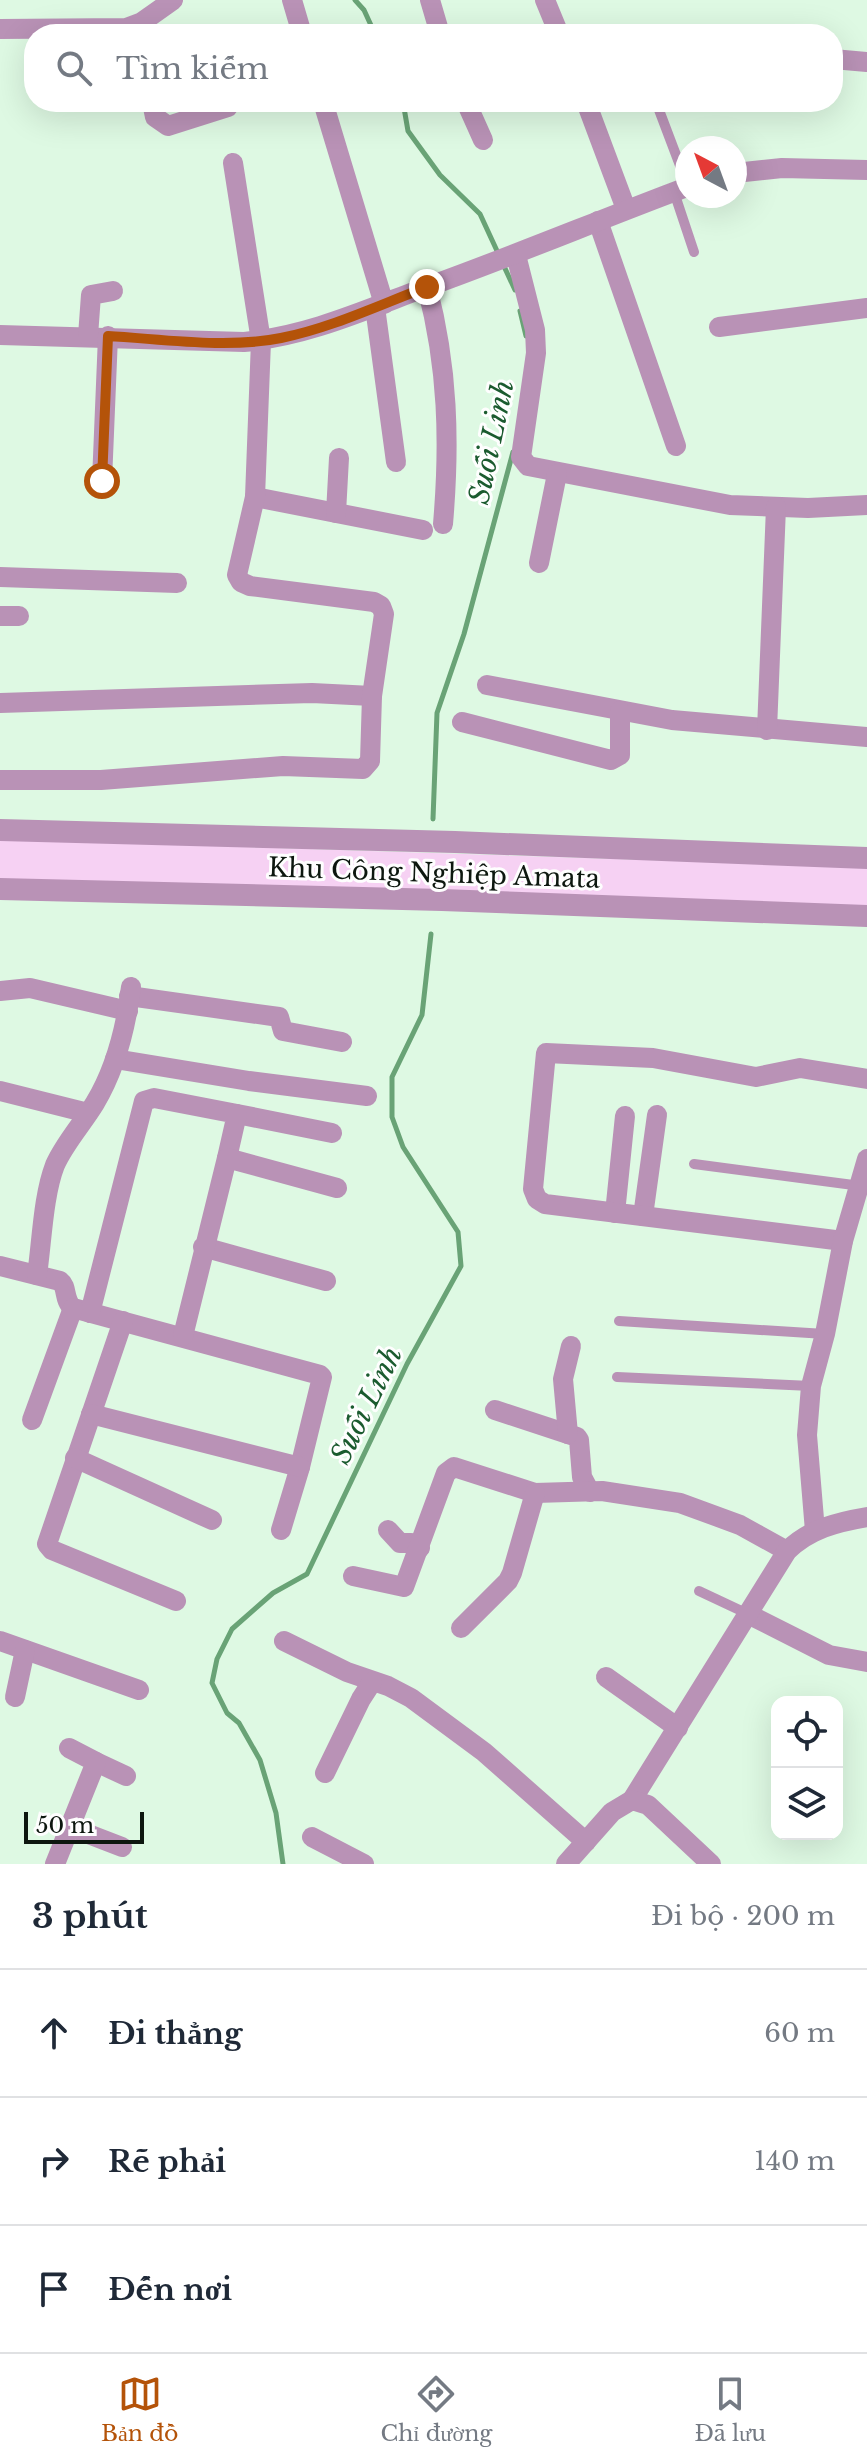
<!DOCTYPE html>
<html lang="vi">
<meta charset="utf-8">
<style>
body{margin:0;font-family:"Libre Baskerville",serif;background:#f2f2f3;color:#1f2937}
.controls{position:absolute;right:24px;bottom:24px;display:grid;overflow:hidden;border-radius:16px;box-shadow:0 8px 32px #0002}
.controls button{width:72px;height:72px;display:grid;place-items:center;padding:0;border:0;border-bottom:2px solid #e0e1e3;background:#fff;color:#1f2937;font:40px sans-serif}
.compass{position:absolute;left:675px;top:136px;width:72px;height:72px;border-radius:50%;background:#fff;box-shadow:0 8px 32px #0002;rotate:319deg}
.scale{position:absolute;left:24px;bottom:20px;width:120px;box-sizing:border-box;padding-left:8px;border:4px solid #0d170f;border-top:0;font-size:22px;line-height:28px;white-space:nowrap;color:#0d170f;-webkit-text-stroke:6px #fefefe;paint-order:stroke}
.stop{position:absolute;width:24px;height:24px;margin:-18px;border:6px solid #b45309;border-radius:50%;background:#fff}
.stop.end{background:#b45309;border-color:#fff;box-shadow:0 2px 8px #0008}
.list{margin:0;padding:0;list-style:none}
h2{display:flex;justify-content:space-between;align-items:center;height:104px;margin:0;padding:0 32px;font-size:34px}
h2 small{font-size:26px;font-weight:400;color:#747a83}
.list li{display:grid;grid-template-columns:52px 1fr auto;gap:24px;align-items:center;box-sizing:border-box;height:128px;padding:0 32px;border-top:2px solid #e0e1e3}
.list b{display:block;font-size:30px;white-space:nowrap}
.list em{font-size:26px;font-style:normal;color:#747a83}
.icon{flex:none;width:44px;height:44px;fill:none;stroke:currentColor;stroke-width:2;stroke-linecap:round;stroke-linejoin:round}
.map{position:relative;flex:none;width:867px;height:1864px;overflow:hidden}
.search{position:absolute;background:#fff;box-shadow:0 8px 32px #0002;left:24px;right:24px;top:24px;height:88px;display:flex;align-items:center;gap:20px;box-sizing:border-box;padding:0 28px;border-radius:32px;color:#747a83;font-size:30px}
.sheet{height:488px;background:#fff}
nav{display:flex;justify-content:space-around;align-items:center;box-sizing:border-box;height:112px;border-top:2px solid #e0e1e3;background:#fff;font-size:22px;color:#747a83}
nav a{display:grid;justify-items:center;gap:4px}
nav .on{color:#b45309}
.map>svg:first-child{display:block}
</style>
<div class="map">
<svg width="867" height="1864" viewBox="0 0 867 1864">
<rect width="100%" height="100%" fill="#def9e3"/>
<polygon fill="#f6d1f3" points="0,839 867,867 867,907 0,879"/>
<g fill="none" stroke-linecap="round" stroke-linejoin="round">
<g stroke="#69a376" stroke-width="5">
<polyline points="355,0 364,10 375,34"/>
<polyline points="403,102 408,131 440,175 480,214 498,253"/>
<polyline points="502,262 515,290"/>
<polyline points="520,311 526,336"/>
<polyline points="433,819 437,713 464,634 513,452"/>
<polyline points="283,1864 276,1813 260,1760 239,1723 227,1713 212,1683 217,1659 232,1629 273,1593 307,1574 407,1364 461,1266 458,1232 403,1147 392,1117 392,1077 422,1015 431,934"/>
</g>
<g stroke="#b992b6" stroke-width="10">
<polyline points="656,102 687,184"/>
<polyline points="674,192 694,252"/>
<polyline points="694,1164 861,1186"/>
<polyline points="619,1321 825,1334"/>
<polyline points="617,1377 811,1386"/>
<polyline points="699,1591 748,1614"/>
</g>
<g stroke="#b992b6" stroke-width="20">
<polyline points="292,0 302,34"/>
<polyline points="430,0 440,34"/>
<polyline points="545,0 559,34"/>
<polyline points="0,29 126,28 142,22 173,0"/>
<polyline points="833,59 867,62"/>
<polyline points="152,102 155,117 168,126 228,107"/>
<polyline points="323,102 384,304"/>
<polyline points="466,102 483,140"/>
<polyline points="586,102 626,209"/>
<polyline points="735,173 782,168 867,170"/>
<polyline points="598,221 676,446"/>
<polyline points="516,255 535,330 536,353 521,457 528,466 730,505 808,508 867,505"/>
<path d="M 427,287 C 448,367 450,442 443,524"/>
<polyline points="375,307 396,462"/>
<polyline points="719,327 867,308"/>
<path d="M 0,335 L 244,342 C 308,336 365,310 424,288 C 513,256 599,220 687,187"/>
<polyline points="88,336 91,295 113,291"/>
<polyline points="102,481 108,336"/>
<polyline points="255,497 423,530"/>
<polyline points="336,513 339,458"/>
<polyline points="539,563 557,474"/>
<polyline points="0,577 177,583"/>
<polyline points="0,616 19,616"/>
<polyline points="487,685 672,720 867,737"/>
<polyline points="0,703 312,693 372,696"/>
<polyline points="462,722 611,760 620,755 620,711"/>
<polyline points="767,730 776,507"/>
<polyline points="0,780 101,780 283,766 363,769 370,761 372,696 384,614 381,606 374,602 250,586 241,582 237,575 255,497 261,341 233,163"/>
<polyline points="0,991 30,988 128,1011"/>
<polyline points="129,996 279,1017 283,1031 342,1042"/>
<polyline points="115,1059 249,1081 367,1096"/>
<polyline points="0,1091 88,1113"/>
<polyline points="237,1114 332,1133"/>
<polyline points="615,1213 625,1116"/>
<polyline points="643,1216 657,1115"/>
<polyline points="843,1241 545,1204 537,1199 533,1189 546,1053 653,1058 756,1077 800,1068 867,1079"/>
<polyline points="203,1247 326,1281"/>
<path d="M 0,1266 L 60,1281 C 68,1287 63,1300 73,1308 L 320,1375 L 322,1377 L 300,1467 L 281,1530"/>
<path d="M 37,1275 C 42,1241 43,1196 55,1165 C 64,1144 83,1123 95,1103 C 116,1068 126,1027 131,987"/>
<polyline points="90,1313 144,1101 154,1098 237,1114 227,1158"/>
<polyline points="123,1321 47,1544 52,1550 176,1601"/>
<polyline points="183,1336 227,1158 337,1188"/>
<polyline points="495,1410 577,1437 579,1440 582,1477 590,1492"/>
<polyline points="91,1414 300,1467"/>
<polyline points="32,1420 73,1308"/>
<polyline points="568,1434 563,1379 571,1346"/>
<polyline points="75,1458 212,1520"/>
<polyline points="388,1530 400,1543 411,1543 420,1548"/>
<polyline points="815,1531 807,1435 811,1386 825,1334 843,1241 867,1159"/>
<polyline points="353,1576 404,1587 446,1473 454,1467 535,1493 602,1491 680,1503 740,1525 787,1551"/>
<polyline points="748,1614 829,1655 867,1662"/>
<polyline points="461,1628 508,1581 512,1573 535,1493"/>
<polyline points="0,1641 139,1690"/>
<polyline points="284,1641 347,1672 388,1686 411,1698 484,1752 586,1842"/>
<polyline points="606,1677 678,1728"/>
<polyline points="15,1697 25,1650"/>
<polyline points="96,1762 126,1776"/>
<polyline points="325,1773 361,1699 372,1682"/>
<path d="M 632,1800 L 787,1551 C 809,1529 837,1522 867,1517"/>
<polyline points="70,1827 122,1847"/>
<polyline points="312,1837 364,1864"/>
<polyline points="55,1864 96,1762 69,1748"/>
<polyline points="566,1864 612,1812 632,1800 648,1805 711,1864"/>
</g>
<g stroke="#b992b6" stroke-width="22">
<polyline points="0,830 455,842 867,858"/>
<polyline points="0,889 442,900 867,916"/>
</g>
</g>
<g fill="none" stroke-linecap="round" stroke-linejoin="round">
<path stroke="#b45309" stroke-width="10" d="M 102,481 L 108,336 C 162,339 227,349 281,338 C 331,328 379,305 427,287"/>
</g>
<g text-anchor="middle" stroke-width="6" stroke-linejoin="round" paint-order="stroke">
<g font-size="26" fill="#0d170f" stroke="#fefefe">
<text transform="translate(434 873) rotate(2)" y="9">Khu Công Nghiệp Amata</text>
</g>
<g font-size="28" font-style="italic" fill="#1b5b2f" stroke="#fefefe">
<text transform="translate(491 442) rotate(-78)" y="10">Suối Linh</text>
<text transform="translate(366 1405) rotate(-64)" y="10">Suối Linh</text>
</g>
</g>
</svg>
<div class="controls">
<button><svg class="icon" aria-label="locate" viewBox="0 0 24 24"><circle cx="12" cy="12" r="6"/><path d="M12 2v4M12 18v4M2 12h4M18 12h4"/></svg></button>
<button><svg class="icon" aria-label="layers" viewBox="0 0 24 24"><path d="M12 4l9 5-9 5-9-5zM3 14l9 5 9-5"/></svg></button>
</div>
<svg class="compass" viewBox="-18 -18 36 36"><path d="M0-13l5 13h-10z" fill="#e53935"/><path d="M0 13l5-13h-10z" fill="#747a83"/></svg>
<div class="scale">50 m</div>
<div class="stop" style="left:102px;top:481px"></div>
<div class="stop end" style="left:427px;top:287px"></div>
<div class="search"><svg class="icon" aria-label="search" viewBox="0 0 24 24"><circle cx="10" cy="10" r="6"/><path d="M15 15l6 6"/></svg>Tìm kiếm</div>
</div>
<section class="sheet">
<h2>3 phút<small>Đi bộ · 200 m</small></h2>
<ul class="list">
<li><svg class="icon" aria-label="ahead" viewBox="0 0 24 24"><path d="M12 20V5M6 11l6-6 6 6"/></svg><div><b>Đi thẳng</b></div><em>60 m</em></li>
<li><svg class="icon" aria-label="right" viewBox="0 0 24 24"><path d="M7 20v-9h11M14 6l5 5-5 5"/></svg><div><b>Rẽ phải</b></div><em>140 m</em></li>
<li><svg class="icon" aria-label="arrive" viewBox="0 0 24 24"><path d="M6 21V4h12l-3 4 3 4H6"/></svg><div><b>Đến nơi</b></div></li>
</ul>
</section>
<nav>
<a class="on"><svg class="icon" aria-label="map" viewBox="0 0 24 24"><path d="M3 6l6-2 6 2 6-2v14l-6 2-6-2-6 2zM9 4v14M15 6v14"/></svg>Bản đồ</a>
<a><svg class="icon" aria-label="directions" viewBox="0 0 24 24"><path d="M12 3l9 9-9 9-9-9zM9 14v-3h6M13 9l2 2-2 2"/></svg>Chỉ đường</a>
<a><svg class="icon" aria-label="saved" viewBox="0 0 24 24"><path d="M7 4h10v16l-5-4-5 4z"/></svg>Đã lưu</a>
</nav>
